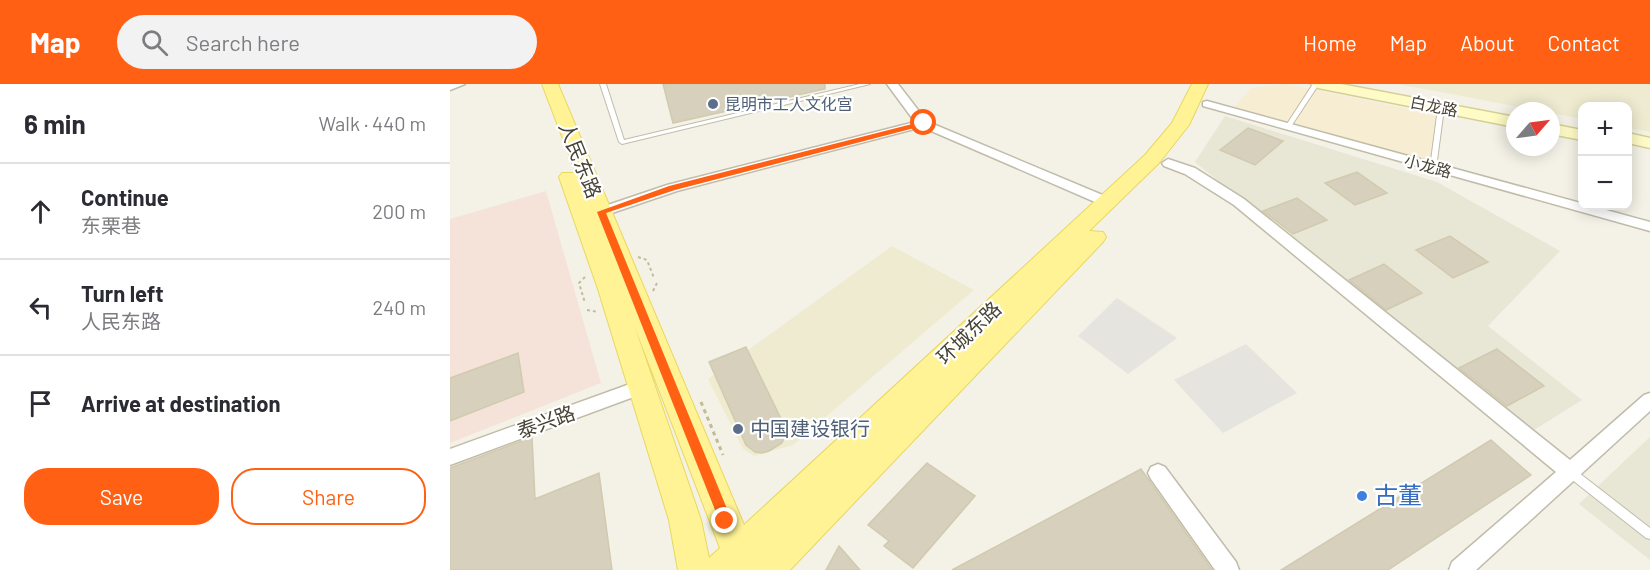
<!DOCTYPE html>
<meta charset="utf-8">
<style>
body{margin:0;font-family:Barlow,"Noto Sans SC",sans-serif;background:#f2f2f3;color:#2b2b33}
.controls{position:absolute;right:18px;top:18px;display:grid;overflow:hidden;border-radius:12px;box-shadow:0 3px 15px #0003}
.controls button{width:54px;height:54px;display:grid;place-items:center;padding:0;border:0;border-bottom:2px solid #e1e1e2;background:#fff;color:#2b2b33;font:30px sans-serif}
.compass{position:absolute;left:1056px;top:18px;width:54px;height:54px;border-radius:50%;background:#fff;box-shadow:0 3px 15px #0003;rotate:62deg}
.stop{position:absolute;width:18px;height:18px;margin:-14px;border:4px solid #ff6013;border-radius:50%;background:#fff}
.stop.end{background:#ff6013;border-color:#fff;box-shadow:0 2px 6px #0008}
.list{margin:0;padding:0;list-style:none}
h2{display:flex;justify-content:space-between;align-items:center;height:78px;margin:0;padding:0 24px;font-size:26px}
h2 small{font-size:20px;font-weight:400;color:#7c7c81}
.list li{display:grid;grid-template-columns:39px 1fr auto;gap:18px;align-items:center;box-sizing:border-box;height:96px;padding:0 24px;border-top:2px solid #e1e1e2}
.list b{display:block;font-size:22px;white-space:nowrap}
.list p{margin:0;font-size:20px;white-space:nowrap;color:#7c7c81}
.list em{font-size:20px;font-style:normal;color:#7c7c81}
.actions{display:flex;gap:12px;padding:18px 24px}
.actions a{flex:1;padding:14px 0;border:2px solid #ff6013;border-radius:24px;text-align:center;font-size:21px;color:#ff6013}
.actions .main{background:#ff6013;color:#fff}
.icon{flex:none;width:33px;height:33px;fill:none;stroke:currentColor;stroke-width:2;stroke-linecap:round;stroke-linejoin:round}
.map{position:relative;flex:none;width:1200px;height:486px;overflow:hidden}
header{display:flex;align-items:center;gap:36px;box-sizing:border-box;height:84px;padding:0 30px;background:#ff6013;color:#fff}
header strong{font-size:28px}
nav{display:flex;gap:33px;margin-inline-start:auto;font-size:21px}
.search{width:420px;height:54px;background:#f2f2f3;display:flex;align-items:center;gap:15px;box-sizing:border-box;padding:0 21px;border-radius:33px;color:#7c7c81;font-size:22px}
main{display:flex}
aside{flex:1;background:#fff}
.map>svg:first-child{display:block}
</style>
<header>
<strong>Map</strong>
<div class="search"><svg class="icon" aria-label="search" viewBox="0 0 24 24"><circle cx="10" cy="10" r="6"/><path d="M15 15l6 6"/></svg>Search here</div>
<nav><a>Home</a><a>Map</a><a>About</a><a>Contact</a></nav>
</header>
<main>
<aside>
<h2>6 min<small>Walk · 440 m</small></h2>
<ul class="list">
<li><svg class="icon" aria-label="ahead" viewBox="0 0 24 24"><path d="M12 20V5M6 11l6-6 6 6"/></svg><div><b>Continue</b><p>东栗巷</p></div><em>200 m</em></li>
<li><svg class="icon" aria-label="left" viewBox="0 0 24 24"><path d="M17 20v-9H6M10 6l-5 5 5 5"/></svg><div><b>Turn left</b><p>人民东路</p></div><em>240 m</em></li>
<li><svg class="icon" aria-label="arrive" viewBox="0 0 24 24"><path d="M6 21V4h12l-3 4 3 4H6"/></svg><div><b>Arrive at destination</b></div></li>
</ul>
<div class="actions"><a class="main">Save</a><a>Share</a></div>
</aside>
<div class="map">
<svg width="1200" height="486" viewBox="0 0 1200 486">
<rect width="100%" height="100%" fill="#f4f2e7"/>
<g fill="#e8e6d5">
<polygon points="775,32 987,98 1110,167 1038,242 1132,316 1079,349 745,78"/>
<polygon points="1200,353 1200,476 1129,420"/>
</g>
<polygon fill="#f7edd2" points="836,0 993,32 985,83 782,25 801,4"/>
<g fill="#eeebd1">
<polygon points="948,0 1200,0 1200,48 1178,44 1178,22 1132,22 1132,35 1101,29 1101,27 1090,27"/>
<polygon points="442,162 524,206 343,361 304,372 293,365 258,295"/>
</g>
<polygon fill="#f5e3da" points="96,107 151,299 0,359 0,135"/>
<g fill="#e5e4df">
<polygon points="667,214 727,254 678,290 628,252"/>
<polygon points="796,260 847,309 773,349 724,296"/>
</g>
<g fill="#d6d0bc" stroke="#d1caaf" stroke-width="1.5">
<polygon points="213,0 375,0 375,5 223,39"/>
<polygon points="798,44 833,57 805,81 770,66"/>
<polygon points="907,88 937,109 905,121 875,99"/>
<polygon points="847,114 877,136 843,150 813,127"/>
<polygon points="1000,152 1038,178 1003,194 966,166"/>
<polygon points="934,180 972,209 936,226 899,196"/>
<polygon points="296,263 337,347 332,359 319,367 312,369 305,368 296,361 259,278"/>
<polygon points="1047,265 1094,302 1057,322 1009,284"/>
<polygon points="68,269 74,308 0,337 0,294"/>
<polygon points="82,353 85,415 149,389 162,486 0,486 0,384"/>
<polygon points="1041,356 1081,391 938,486 831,486"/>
<polygon points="477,379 525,412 463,484 434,462 439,457 418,441"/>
<polygon points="691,385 762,486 502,486"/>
<polygon points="389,462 410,486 376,486"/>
</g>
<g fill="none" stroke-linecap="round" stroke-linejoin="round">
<g stroke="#c0bca9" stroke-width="2">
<g id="lane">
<polygon points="150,0 156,0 174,56 410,0 420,0 172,60 169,58"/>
<polygon points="863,0 869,0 840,44 836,44 835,43"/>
<polygon points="991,22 994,24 986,84 983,86 980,84 988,24"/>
<polygon points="1120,384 1124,385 1200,444 1200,455 1196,454 1116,391 1115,388 1116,385"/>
</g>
</g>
<g stroke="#c0bca9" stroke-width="3">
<g id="street">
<polygon points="0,0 15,0 0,6"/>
<polygon points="437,0 448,0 475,35 483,40 662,115 664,118 662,121 652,121 472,43 227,107 156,131 151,132 144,128 146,125 217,101 465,38"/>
<polygon points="757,17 1200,138 1200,147 753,22 753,18"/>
<polygon points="718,75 745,84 794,115 1120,376 1194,311 1200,309 1200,327 1026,486 999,486 1002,478 1106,388 784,121 735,90 714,82 712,79"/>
<polygon points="191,296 197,298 200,303 197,308 0,381 0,365"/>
<polygon points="708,380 715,383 786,478 789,486 765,486 701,395 698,389 701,383"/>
</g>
</g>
<g stroke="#d6d096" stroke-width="3">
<g id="secondary">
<polygon points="861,0 891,0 1065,33 1065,43 868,4"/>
<polygon points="1101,40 1132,46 1132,56 1101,50"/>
<polygon points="1178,49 1200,54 1200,64 1178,59"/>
</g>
</g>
<g stroke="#e8d761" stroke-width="2">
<path id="primary" d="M 92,0 L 108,0 L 294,441 L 695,71 L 722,39 L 742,0 L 758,0 L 739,41 L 709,79 L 639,147 L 653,148 L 656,153 L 653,158 L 340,486 L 228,486 L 219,436 L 148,205 L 109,93 L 112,89 L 126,89 ZM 184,241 L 270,464 L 259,474 L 251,436 Z"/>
</g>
<g stroke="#c2bb9a" stroke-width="2" stroke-dasharray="3 3" stroke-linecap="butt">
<polyline points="188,173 197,176 204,194"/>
<polyline points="135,193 129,199 135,219"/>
<polyline points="203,207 207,199"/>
<polyline points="137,226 148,228"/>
</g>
<polyline stroke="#c2bb9a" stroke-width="3" stroke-dasharray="4 4" stroke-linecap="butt" points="251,318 273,371"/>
<use href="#lane" fill="#fff" fill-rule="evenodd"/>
<use href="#street" fill="#fff" fill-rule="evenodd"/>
<use href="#secondary" fill="#fffbc6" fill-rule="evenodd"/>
<use href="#primary" fill="#fff395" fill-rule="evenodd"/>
</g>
<polygon fill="#ff6013" points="474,37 476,41 225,106 156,129 282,437 280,441 271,441 147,128 219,102"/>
<g fill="#5c6f8a" stroke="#fff" stroke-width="2">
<circle cx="263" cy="20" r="6"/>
<circle cx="288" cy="345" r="6"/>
</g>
<circle fill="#3f7fe0" stroke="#fff" stroke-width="2" cx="912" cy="412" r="6"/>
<g text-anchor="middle" stroke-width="4.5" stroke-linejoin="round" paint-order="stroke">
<g font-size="16" fill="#4e5e75" stroke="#fff" text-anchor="start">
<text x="275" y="26">昆明市工人文化宫</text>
</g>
<g font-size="16" fill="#484436" stroke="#fff">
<text transform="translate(984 22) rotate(11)" y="6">白龙路</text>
<text transform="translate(978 82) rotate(15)" y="6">小龙路</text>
</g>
<g font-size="20" fill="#484436" stroke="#fff">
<text transform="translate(130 76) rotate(68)" y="7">人民东路</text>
<text transform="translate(519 249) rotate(-44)" y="7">环城东路</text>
<text transform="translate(96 338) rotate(-20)" y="7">泰兴路</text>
</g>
<g font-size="20" fill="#4e5e75" stroke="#fff" text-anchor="start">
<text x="300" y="352">中国建设银行</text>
</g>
<g font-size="24" fill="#366cbe" stroke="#fff" text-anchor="start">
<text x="924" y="420">古董</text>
</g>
</g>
</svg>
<div class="controls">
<button>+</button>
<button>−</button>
</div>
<svg class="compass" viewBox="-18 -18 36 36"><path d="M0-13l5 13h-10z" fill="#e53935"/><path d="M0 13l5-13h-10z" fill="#7c7c81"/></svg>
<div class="stop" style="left:474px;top:39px"></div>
<div class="stop end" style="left:275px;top:437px"></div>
</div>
</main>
